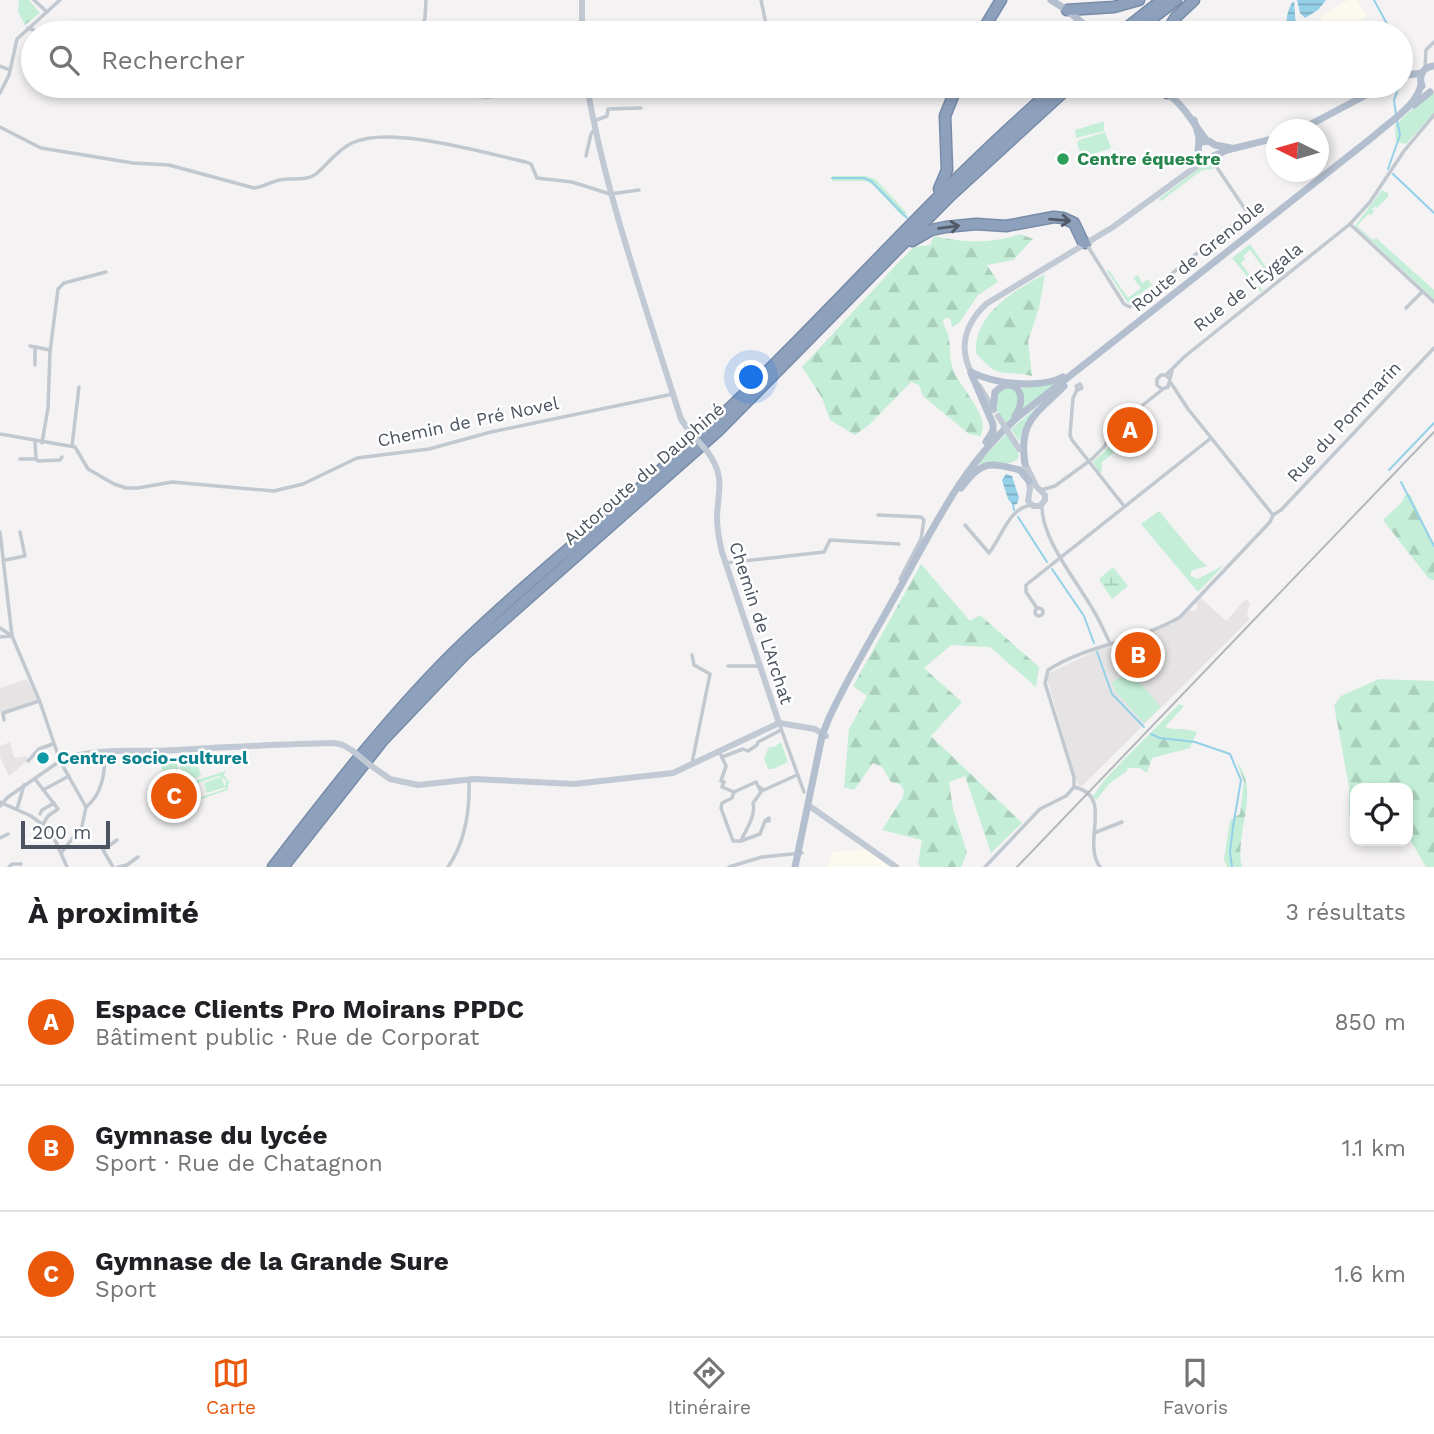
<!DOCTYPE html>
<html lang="fr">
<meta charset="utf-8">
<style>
body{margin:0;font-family:"Work Sans",sans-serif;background:#f2f2f2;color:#202124}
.controls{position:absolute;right:21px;bottom:21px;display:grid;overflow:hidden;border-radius:14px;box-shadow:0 4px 10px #0003}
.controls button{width:63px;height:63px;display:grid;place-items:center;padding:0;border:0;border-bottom:2px solid #e0e0e0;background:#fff;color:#202124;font:35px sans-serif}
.compass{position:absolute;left:1266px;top:119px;width:63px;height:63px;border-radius:50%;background:#fff;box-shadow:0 4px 10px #0003;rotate:275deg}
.scale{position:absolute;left:21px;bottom:18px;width:89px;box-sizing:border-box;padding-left:7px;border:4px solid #4a535f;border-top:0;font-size:19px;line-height:24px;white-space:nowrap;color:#4a535f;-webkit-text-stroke:5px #fff;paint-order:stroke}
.you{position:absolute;left:752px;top:378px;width:24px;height:24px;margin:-18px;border:5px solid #fff;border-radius:50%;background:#1a73e8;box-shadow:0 0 0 10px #1a73e833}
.badge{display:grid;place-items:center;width:46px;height:46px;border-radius:50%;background:#ea580c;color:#fff;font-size:23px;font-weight:700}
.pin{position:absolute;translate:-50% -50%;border:4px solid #fff;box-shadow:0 2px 7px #0006}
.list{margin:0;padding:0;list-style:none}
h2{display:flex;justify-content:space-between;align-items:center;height:91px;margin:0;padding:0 28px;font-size:30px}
h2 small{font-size:23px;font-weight:400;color:#757577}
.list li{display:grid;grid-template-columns:46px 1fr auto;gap:21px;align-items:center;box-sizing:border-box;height:126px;padding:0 28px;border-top:2px solid #e0e0e0}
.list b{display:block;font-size:26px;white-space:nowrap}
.list p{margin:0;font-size:23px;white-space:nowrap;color:#757577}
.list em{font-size:23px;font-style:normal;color:#757577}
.icon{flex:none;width:38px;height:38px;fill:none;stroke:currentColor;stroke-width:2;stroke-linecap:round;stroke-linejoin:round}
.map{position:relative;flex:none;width:1434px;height:867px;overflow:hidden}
.search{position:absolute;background:#fff;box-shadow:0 4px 10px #0003;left:21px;right:21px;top:21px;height:77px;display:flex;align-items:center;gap:18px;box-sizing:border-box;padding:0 24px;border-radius:38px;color:#757577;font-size:26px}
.sheet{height:469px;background:#fff}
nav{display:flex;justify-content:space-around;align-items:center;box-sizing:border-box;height:98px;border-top:2px solid #e0e0e0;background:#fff;font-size:19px;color:#757577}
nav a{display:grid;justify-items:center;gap:4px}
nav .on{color:#ea580c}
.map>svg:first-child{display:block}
</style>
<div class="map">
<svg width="1434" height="867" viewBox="0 0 1434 867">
<defs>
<pattern id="forest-firs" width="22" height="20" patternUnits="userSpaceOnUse" patternTransform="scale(1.75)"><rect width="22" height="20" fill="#c4eed8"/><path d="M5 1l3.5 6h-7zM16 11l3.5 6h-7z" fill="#aacebc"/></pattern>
<pattern id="wetland-marsh" width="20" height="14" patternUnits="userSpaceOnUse" patternTransform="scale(1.75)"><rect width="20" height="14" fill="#c4eed8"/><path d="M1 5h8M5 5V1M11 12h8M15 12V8" fill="none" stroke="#aacebc"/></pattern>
<pattern id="park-crowns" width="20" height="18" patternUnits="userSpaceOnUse" patternTransform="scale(1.75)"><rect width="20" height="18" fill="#c4eed8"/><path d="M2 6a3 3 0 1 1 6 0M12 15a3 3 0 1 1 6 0" fill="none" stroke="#aacebc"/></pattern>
<pattern id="water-rules" width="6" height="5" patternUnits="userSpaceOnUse" patternTransform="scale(1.75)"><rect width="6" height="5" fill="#94d0e8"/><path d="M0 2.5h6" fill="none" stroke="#7babbf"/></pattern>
</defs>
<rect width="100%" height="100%" fill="#f4f2f2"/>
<g fill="#fcf9ee">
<polygon points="1348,0 1357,0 1367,16 1344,33 1331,33 1320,17"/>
<polygon points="869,849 892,867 828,867 832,852"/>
</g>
<g fill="#e5e3e4">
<polygon points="1201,598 1226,621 1246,599 1250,603 1247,616 1250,619 1082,786 1078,785 1047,679 1049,673 1104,647 1114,648 1116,644 1172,624 1190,609 1194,612 1198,606 1196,603"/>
<polygon points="27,679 38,700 0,713 0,688"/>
<polygon points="10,742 14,758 26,756 28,760 9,776 0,757 0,746"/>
</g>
<g fill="#c4eed8" fill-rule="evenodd">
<polygon points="1429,94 1434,94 1434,113 1406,144 1396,142 1395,125"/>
<polygon points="1101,122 1104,122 1104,131 1076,138 1075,130"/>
<polygon points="1105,132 1111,147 1110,149 1081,157 1077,143 1079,140"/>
<polygon points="1209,164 1215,167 1213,169 1202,170 1161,201 1159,199 1201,167"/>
<polygon points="832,176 865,176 875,179 907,213 903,217 872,184 866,181 832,181"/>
<polygon points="1382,190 1388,193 1388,197 1377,208 1375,206 1372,209 1374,211 1371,215 1368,214 1357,226 1373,240 1376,238 1434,290 1434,299 1355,226"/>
<polygon points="1250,244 1268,270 1266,271 1250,250 1243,256 1245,259 1241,263 1252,278 1255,278 1253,281 1263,290 1260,292 1232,258"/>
<polygon points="1108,269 1128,298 1141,288 1133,278 1138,275 1142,283 1148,279 1152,285 1128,303 1107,271"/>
<polygon points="1057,383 1021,411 1022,385"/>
<polygon points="1010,388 1016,390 1020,401 1012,418 1006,423 995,408 999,390"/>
<polygon points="1042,403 1024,427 1019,441 1011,429"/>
<polygon points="1007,433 1019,455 1017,460 1004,465 980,464 978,463"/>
<polygon points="1159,511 1198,558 1207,566 1191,571 1191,576 1198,579 1224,565 1198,592 1141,524"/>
<polygon points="1126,667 1161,707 1144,723 1116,692 1112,682 1124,675 1123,669"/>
<polygon points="781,742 788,762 773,769 768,769 764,758 769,747 774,747"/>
<polygon points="194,752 201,776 185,781 177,758"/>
<polygon points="175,759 183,782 168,787 160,764"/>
<path d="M 226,771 L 224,775 L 229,782 L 227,790 L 196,801 L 190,792 L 191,785 L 188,786 L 187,783 ZM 219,776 L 226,780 L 225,789 L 201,797 L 194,795 L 192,789 L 195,784 Z"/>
<polygon points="221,777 225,787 207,793 204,783"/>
</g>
<g fill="url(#forest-firs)">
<polygon points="19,0 29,0 40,13 25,25 18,12"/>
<path d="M 1020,234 L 1033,239 L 1013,260 L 987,265 L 998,282 L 978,295 L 959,323 L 952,327 L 950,318 L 943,319 C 943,326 946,328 948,334 C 951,346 949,361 954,372 C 962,390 992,418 980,436 L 969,434 L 923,396 L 919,385 L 911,382 L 870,424 L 855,435 L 830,420 L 822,398 L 802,367 L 898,263 L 914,247 L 930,245 L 934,236 C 964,243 990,244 1020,234 Z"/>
<path d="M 1045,274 L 1039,308 L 1028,341 L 1032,376 C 1000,369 1000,381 976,353 C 974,313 1014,291 1045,274 Z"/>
<polygon points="1410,494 1434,545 1434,580 1429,579 1383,520 1402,502 1405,495"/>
<polygon points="921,564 970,621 980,615 1039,667 1036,687 990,647 951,645 924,668 962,702 931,736 1022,823 991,853 965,776 949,782 953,809 967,852 961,867 921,867 918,864 922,840 882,830 903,797 904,790 900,784 891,782 882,767 873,763 854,790 844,787 849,729 867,696 853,686"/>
<polygon points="1379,679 1434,681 1434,867 1426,867 1408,836 1408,788 1355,788 1355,836 1349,812 1349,787 1334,705 1341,696"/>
<path d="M 1179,704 L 1184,706 L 1165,727 C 1175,731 1186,728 1197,732 L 1190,748 L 1152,758 L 1147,773 L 1140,768 L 1128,768 L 1127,771 L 1110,783 L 1096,800 L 1093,796 L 1106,778 Z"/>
<path d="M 1237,762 C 1261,792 1234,833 1242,867 L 1227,867 L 1224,859 L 1230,820 L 1240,814 L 1244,782 Z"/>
</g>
<polygon fill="url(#wetland-marsh)" points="1113,567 1128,586 1112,599 1099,579"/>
<polygon fill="url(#park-crowns)" points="1119,430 1120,435 1126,443 1102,462 1102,470 1100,473 1093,462 1109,447 1112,436"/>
<g fill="url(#water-rules)">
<polygon points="1297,0 1326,0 1318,10 1305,18 1300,13"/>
<path d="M 1294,1 L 1296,28 L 1292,31 L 1287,30 C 1285,21 1288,6 1294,1 Z"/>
<polygon points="1006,474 1012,476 1019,498 1017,504 1013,505 1008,499 1002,480"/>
</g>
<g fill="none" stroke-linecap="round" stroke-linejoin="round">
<g stroke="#94d0e8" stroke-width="2">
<polyline points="1374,0 1392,33"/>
<polyline points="1401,50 1404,62 1403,71"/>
<polyline points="1396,115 1394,100 1399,86"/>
<polyline points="1388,169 1400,135 1397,121"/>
<polyline points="1393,174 1434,213"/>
<polyline points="832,178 864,178 871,181 907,218"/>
<polyline points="1389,470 1434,423"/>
<polyline points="1401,482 1434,546"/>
<polyline points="1013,505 1014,510"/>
<polyline points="1018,517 1047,562"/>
<polyline points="1052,569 1084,616 1094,643"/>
<polyline points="1097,652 1112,694 1144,727"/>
<polyline points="1151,734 1160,738 1195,742 1230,754 1241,780 1233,827 1230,852 1232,867"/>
</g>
<polyline stroke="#94d0e8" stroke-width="3.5" points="1277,33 1280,31"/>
<g stroke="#788ca9" stroke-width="13">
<g id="highway">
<polyline points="1067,10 1114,7 1139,0"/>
<polyline points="981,33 1001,0"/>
<polyline points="1120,33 1162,0"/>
<polyline points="1133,33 1176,0"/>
<polyline points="1166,33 1176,17 1194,0"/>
<polyline points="1164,86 1167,93"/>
<polyline points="939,189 947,170 945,116 957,86"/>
<polyline points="912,241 931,230 946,227 976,224 1006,226 1054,217 1063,218 1074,223 1083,242 1085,243"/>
<path d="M 273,867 C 330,793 386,720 452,654 C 541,567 641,492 732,406 C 842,301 941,185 1057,86"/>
<polyline points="283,867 383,740 465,654 719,430 950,196 1070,86"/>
</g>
</g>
<g stroke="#c1c8d0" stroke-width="3.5">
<polyline points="34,0 47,12"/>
<polyline points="761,0 768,33"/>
<polyline points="28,28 42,33"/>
<polyline points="419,33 425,18 426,0"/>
<polyline points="0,66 10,70"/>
<polyline points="1425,68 1426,50 1434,42"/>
<polyline points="436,86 458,95 488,97 503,95 507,86"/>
<polyline points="0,93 9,75 17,39 60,0"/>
<polyline points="594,121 607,116 608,109 641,108"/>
<path d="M 0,127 L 41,148 L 133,163 L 169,165 L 254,188 C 264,187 270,182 279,180 C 291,177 306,182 316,174 C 328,164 337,150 352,143 C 391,125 484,153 526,162 L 531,164 L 537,178 L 572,182 L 610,194 L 639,190"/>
<polyline points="586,156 591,134 595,129"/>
<polyline points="1350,224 1434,302"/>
<polyline points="1087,245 1124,304 1130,307 1245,215 1247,212 1216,166 1208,160"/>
<polyline points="1406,308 1422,292"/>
<polyline points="30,346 50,350"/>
<polyline points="35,347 35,365"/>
<polyline points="1166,375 1184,357 1350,224 1370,202 1404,151 1434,115"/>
<polyline points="1170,379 1166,375 1161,375 1157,379 1157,385 1162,389 1168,387 1172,371"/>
<polyline points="1171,383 1188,409 1273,515"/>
<polygon points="1080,384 1082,388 1078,390 1076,386"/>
<polyline points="1077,390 1073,398 1070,435 1072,440 1124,506"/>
<polyline points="0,434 75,447 88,469 114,484 126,488 138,488 172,482 274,491 303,484 357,458 429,449 491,432 673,394"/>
<polyline points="35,442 36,459 38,461 60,460 62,457"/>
<polyline points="42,443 48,408 50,352 58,289 64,283 106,272"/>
<polyline points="72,446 79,387"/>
<polyline points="20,459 36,459"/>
<polyline points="1041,490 1055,486 1092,459 1104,447 1114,428 1163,389"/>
<path d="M 1042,504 C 1040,537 1076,580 1092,608 C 1099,619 1104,631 1110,643"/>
<polyline points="878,515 921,517 924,520 921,539 900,579 904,582"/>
<path d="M 965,525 L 989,553 C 1002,537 1008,509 1031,505"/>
<polyline points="0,532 12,636 40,702 60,761 86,807"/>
<polyline points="5,560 25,556 20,532"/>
<polyline points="725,563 824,552 830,540 899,544"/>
<polyline points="1037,608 1026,592 1026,585 1211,438"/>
<circle cx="1039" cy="612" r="4"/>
<polyline points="0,628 12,636"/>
<polyline points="0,637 10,636"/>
<polyline points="728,666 759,666"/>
<polyline points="4,720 3,713 39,701"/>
<polyline points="779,723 804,792"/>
<polyline points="719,751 726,766 721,781 724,782 722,787 734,792"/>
<polyline points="722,757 743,749 748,751 757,745 758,742 781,730"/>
<polyline points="28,761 39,749 53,744"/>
<polyline points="692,763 710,674 694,665 692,655"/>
<polyline points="35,779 58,809 48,816 43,824"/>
<path d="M 756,782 L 761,792 L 753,803 C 756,816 746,829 741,841 L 733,841 L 721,808 L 722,803 L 732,798 L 734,792 Z"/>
<polyline points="759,787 764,790 797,775"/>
<path d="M 1074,787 L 1074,777 L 1045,683 L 1048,670 C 1089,644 1140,641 1180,617 L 1270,522 L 1273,515 L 1281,510 L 1434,348"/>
<path d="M 1074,787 C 1115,796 1081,841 1100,867"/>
<polyline points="43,790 69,776"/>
<polyline points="0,802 31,816 51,831 67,867"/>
<polyline points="0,806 8,797 60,761"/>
<path d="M 86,807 C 103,794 105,771 105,751"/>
<polyline points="17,809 24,785"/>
<polyline points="40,814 42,810 54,803"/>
<polyline points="1094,833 1122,822"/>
<polyline points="0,838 8,834"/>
<polyline points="741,841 760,834 765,821 769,821 769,818 765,821"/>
<polyline points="62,852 82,826 86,807"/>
<polyline points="9,867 12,864 21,864"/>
<polyline points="113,867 103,850 117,840"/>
<polyline points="118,867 127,865 138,857"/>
<path d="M 448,867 C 466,841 470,811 469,780"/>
<polyline points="729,867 762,857 802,853"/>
<polyline points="985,867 1040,809 1066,796 1074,787"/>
</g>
<g stroke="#c1c9d4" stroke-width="6">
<polyline points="582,0 582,33"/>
<path d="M 587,86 C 605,191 641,292 673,394 L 681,419 L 689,431"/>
<path d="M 972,374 C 958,348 965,324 986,304 L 1113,227 L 1205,160"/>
<polyline points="979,386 994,410"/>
<path d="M 707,451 C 726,477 718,489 717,517 C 717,529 719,540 722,552 L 779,723"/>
<polyline points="1024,461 1036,486 1045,495 1045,500 1040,506 1033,506 1028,501 1030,489 1026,467"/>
<path d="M 60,761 C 99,746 137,753 177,750 C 229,747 282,744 334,743 L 343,745 L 353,751"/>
<polyline points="370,765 390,779 418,785 474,779 574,784 673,773 779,723 815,729 826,736"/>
<polyline points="808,805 896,867"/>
</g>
<g stroke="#b3bfcf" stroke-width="7">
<polyline points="1051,0 1067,10 1094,33"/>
<polyline points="1401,76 1422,73"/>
<path d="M 1155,86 C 1185,103 1187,116 1207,141"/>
<path d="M 1422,86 C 1418,75 1423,67 1434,66"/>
<polyline points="1414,105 1430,92"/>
<polyline points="1194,120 1199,137 1198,154 1205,160 1227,150 1276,138"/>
<polyline points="1300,130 1383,86"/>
<polyline points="1202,142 1209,141 1215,145 1231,148"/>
<path d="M 971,372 C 994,384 1040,389 1063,377"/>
<polyline points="971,373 993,424 993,431 986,442"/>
<path d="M 993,409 L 995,392 C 1013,374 1030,394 1015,416"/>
<path d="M 1025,464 C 1018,420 1037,414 1064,386"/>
<path d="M 961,488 C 982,461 987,462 1020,470 L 1029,481"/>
<path d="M 795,867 L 822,736 L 829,718 C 849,675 875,633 898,591 C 934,527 963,464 1019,416 L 1374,136 C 1389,122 1418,105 1421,84"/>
</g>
<use href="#highway" stroke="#8da1bd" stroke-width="10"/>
<polyline stroke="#b4b7bc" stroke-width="2" points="1017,867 1434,432"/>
<g stroke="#c1c9d4" stroke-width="6">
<polyline points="998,416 1019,449"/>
<polyline points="689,431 707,451"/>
<polyline points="353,751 370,765"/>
</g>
</g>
<defs><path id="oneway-shaft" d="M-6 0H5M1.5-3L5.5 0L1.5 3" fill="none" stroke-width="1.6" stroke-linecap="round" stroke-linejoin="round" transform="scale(1.75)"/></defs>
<g stroke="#515b68">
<use href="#oneway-shaft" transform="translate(1060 220) rotate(5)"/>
<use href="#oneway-shaft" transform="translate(949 227) rotate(-7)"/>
</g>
<circle fill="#2e9e5b" stroke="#fff" stroke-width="2.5" cx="1063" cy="159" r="7"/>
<circle fill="#0f9aa8" stroke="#fff" stroke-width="2.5" cx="43" cy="758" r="7"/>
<g text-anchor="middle" stroke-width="5" stroke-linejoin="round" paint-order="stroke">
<g font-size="18" font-weight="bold" fill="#27864d" stroke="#fff" text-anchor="start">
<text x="1077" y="165">Centre équestre</text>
</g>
<g font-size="18" fill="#4a535f" stroke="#fff">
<text transform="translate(1198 256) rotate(-39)" y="6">Route de Grenoble</text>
<text transform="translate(1248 287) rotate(-38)" y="6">Rue de l'Eygala</text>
<text transform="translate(468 422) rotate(-12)" y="6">Chemin de Pré Novel</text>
<text transform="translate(1344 422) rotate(-47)" y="6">Rue du Pommarin</text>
<text transform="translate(644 474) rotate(-41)" y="6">Autoroute du Dauphiné</text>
<text transform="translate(761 623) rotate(72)" y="6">Chemin de L'Archat</text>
</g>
<g font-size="18" font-weight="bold" fill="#0d838f" stroke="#fff" text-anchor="start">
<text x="57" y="764">Centre socio-culturel</text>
</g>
</g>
</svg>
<div class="controls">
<button><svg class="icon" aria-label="locate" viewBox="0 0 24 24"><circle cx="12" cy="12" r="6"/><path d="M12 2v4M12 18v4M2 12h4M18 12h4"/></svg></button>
</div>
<svg class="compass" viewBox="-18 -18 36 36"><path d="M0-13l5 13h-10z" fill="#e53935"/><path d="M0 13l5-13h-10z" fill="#757577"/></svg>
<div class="scale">200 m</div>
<div class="you"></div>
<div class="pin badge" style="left:1130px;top:430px">A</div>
<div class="pin badge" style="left:1138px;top:655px">B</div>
<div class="pin badge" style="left:174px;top:796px">C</div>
<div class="search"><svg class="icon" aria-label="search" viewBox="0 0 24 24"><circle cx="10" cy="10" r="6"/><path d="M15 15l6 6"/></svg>Rechercher</div>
</div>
<section class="sheet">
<h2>À proximité<small>3 résultats</small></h2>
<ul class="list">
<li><span class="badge">A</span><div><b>Espace Clients Pro Moirans PPDC</b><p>Bâtiment public · Rue de Corporat</p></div><em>850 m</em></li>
<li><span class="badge">B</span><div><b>Gymnase du lycée</b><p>Sport · Rue de Chatagnon</p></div><em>1.1 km</em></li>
<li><span class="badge">C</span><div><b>Gymnase de la Grande Sure</b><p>Sport</p></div><em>1.6 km</em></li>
</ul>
</section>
<nav>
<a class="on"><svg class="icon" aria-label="map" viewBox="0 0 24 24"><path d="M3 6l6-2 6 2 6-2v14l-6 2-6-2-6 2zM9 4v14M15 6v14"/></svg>Carte</a>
<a><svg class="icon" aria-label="directions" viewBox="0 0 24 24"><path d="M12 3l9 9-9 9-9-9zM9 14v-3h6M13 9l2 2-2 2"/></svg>Itinéraire</a>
<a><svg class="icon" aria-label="saved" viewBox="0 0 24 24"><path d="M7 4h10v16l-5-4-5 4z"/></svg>Favoris</a>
</nav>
